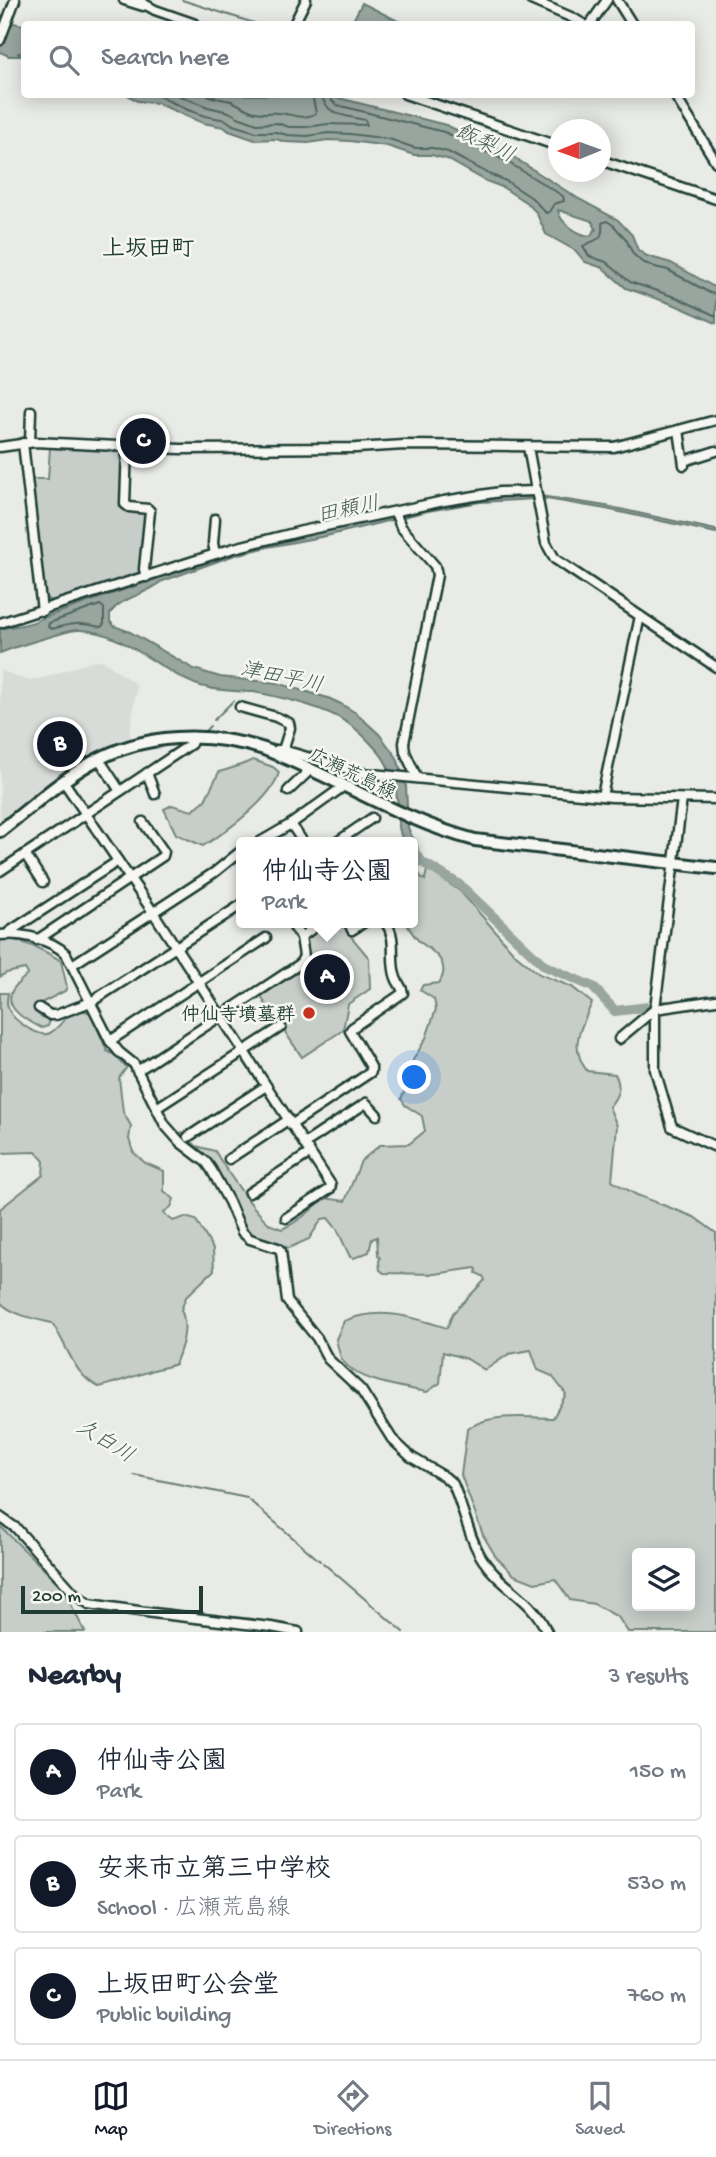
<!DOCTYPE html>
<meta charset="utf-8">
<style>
body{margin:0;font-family:"Gochi Hand","Klee One",sans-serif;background:#f2f2f3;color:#1f2937}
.controls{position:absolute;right:21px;bottom:21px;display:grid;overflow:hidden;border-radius:7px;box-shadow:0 4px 18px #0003}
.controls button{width:63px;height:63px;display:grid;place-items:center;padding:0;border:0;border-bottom:2px solid #e0e1e3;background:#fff;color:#1f2937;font:35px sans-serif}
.compass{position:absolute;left:548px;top:119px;width:63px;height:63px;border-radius:50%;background:#fff;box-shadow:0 4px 18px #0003;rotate:269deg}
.scale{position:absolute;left:21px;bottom:18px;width:182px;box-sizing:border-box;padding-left:7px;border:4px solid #1f3d34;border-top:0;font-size:19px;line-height:24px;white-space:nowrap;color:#1f3d34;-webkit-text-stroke:5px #f6f6f2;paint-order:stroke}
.you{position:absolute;left:415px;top:1078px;width:24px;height:24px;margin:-18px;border:5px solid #fff;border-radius:50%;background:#1a73e8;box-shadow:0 0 0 10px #1a73e833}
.badge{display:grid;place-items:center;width:46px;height:46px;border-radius:50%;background:#111827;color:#fff;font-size:23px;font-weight:700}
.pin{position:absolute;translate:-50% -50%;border:4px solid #fff;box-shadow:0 2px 7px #0006}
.popup{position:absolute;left:236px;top:837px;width:182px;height:91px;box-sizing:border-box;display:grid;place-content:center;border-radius:7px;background:#fff;filter:drop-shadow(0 2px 5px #0005);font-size:23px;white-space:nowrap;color:#747a83}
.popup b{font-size:26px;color:#1f2937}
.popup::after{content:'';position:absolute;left:50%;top:100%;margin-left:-14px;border:14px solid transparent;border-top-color:#fff}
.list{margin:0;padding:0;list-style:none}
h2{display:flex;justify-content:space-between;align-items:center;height:91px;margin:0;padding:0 28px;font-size:30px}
h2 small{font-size:23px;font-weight:400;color:#747a83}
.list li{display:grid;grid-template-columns:46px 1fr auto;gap:21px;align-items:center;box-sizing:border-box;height:98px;margin:0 14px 14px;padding:0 14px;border:2px solid #e0e1e3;border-radius:7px}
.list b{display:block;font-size:26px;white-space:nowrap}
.list p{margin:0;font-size:23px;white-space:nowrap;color:#747a83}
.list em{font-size:23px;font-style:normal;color:#747a83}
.icon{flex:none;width:38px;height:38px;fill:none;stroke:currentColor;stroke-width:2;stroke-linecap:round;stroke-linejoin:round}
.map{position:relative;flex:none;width:716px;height:1632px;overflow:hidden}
.search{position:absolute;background:#fff;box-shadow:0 4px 18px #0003;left:21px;right:21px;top:21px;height:77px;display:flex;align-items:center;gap:18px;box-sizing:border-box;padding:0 24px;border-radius:7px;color:#747a83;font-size:26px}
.sheet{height:427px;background:#fff}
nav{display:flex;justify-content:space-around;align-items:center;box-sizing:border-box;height:98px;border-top:2px solid #e0e1e3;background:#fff;font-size:19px;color:#747a83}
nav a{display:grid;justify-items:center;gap:4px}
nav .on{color:#111827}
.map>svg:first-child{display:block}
</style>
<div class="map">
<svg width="716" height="1632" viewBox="0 0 716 1632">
<rect width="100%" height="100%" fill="#e9ebe7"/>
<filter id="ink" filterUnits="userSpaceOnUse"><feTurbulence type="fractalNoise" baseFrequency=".0143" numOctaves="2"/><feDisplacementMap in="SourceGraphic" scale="14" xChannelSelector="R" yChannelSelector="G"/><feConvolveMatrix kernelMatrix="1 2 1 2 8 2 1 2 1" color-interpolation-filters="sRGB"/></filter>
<g filter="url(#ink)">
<polygon fill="#d8dcd8" points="96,660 102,660 137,685 130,733 131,740 110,749 2,825 0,824 0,670 26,680 43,678"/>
<g fill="#c7cec9" stroke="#73867e" stroke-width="2" fill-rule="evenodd">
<polygon points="50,447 125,450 123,506 148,513 142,572 57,600 50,601 43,595 30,479 48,479"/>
<path d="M 253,760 L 273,767 L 279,772 C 273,798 226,832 203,846 L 176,834 L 164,809 L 172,805 L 192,811 L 205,800 L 219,772 C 230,769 242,765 253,760 Z"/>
<path d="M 413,869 L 417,871 L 422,878 L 425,880 L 427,869 L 460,891 L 516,955 L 539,974 L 572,987 L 592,1003 C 580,1029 569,1046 587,1071 L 615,1074 C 622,1087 618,1096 609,1107 L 617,1126 L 612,1181 L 637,1195 L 694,1217 L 716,1233 L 716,1632 L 628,1632 L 618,1617 L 594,1604 L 570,1600 L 555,1579 L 535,1583 L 514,1575 L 496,1557 L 483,1535 L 461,1475 L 467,1430 C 487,1413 528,1417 553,1418 L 566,1394 L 552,1376 L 538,1370 L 531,1350 L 509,1354 L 485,1370 L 467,1359 L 443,1352 L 440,1383 L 427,1392 C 403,1387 358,1382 343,1361 C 339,1356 338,1346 336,1339 L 344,1321 C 380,1306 412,1317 447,1328 L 453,1313 L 485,1280 L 483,1276 L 476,1273 L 477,1269 L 475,1268 L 435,1274 L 384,1273 L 380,1270 L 379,1261 L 380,1258 L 378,1255 L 377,1237 L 372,1239 L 369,1252 L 354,1258 L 350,1257 L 337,1229 L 328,1218 L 322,1219 L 309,1239 L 289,1248 L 252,1237 L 245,1231 L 214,1169 L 179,1136 L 179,1133 L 183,1132 L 196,1146 L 215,1151 C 225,1169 256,1214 271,1225 C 272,1225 281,1229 282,1229 C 299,1222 311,1210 324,1198 L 345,1201 L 361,1161 L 380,1145 L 409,1144 L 425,1131 L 422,1116 L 405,1105 L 401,1099 L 410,1078 L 413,1060 L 426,1038 L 436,1009 L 434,999 L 420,990 L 423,985 L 439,983 C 452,963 434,952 420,942 C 414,937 410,929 406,923 L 413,923 ZM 637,1553 L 690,1553 L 690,1606 L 637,1606 Z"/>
<polygon points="326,923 345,923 349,934 369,958 370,989 348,1004 343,1030 302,1057 259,994 302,965 304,939"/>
<path d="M 0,938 C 18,938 46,951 61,961 L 67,987 L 65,991 L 37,1005 L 51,1018 L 48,1026 L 42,1028 C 30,1022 3,1010 12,991 C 15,985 23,979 28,974 L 25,969 L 6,973 L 0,977 Z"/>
<path d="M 0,993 L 8,993 C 7,999 6,1005 9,1010 C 13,1020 39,1039 50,1033 C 65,1025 67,1004 91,1013 L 107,1051 L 119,1057 L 121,1063 L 127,1067 L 119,1078 L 123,1112 L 131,1126 L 129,1139 L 133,1152 L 145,1163 L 164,1171 L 164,1191 L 174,1199 L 171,1207 L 163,1213 L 173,1221 L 185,1217 L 196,1220 L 213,1249 L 214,1270 L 186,1297 L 181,1310 C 189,1326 182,1348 175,1364 C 166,1368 157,1368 148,1372 C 131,1377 116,1383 99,1387 C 73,1375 68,1346 52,1323 C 35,1319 12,1315 0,1302 L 0,1209 L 43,1175 L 44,1161 L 36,1152 L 0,1153 Z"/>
<polygon points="0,1526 62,1587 85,1632 0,1632"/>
</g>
<g fill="#99a6a0" stroke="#687c75" stroke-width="2" fill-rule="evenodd">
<polygon points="362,3 404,24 351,24"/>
<polygon points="0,14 13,23 24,25 24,53 17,53 24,56 9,56 0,52"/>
<path d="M 128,95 L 327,95 L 446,125 L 510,155 L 579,199 L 618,220 L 632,235 L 638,250 L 647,256 L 671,263 L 716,288 L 716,323 L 675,305 L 626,288 L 603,268 L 585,262 L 576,251 L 546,234 L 536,212 L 527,203 L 502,187 L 486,181 L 447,159 L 431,155 L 414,155 L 387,146 L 350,141 L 328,140 L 308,143 L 285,142 L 276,139 L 255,140 L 229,131 L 224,127 L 203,123 L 186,116 L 157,103 L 137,101 ZM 558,210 L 592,221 L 596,229 L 590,236 C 578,235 559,222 558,210 Z"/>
<path d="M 534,494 L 534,499 L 480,502 L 428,511 L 326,536 L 268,547 L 232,556 L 160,582 C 148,595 121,596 110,614 L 110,621 L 114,626 L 130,632 L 194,669 L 220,677 L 277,683 L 328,698 L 339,703 L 356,713 L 379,734 L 397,758 L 406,786 L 408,827 L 411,835 L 416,842 L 420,860 L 413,856 L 413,842 L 404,842 C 397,830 399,820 398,806 C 396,786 390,763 375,748 C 350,719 330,711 294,701 C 281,698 267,694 253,692 C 233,691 214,691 195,684 C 157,669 124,632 81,630 C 72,629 64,633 56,635 C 36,641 19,645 0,653 L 0,629 C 14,625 29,626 40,619 L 234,551 L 466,500 L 497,496 Z"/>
<polygon points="540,496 606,506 716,530 716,533 606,509 540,498"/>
</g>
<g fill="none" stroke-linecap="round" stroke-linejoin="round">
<g stroke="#50675f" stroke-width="2">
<polyline points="143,94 159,96 188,110 205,116 226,120 233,125 256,132 276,132 287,135 307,136 328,133 350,134 389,139 415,148 433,148 448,152 489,174 506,181 532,198 546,213 549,212 554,204 564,201 563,196 506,161 444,132 337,105 332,101 331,94"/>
<path d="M 175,94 L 208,107 L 229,112 L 238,117 L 257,124 L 277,123 L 289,127 L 307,127 L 328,124 L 367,125 L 365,120 C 348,116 324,116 322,94"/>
<path d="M 204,94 C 213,98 222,99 231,101 C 240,104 247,111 256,112 C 264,114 271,112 279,113 C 292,114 304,121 316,113 L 312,94"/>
<path d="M 716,294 L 710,293 L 668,270 L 655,267 L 642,262 L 633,254 L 626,239 L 613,225 L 607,221 L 602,223 C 604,242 595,239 583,246 L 589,256 L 606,262 L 630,282 L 678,298 L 716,316"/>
<path d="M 100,605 L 104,608 L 104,624 L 101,627 C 79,623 74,622 52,629 L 48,627 L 49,623 Z"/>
</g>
<g stroke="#687c75" stroke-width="2">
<polyline points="182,0 257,24"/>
<polyline points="214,720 233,701"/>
<polyline points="205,731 210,726"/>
<polyline points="134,1475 247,1498"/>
<polyline points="249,1500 320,1561"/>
<polyline points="323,1563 394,1624"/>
<polyline points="397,1626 404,1632"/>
</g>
<polyline stroke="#99a6a0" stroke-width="10" points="413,851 422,862 460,885 545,966 593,987 615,1011 665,1005"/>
<g stroke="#1f3d34" stroke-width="13">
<g id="minor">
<polyline points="124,0 143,6"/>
<polyline points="137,0 155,10 195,24"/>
<polyline points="531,0 573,18 583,24"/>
<polyline points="617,0 632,24"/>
<polyline points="294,24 306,0"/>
<polyline points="590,24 607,0"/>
<polyline points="0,40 15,0"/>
<polyline points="405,94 558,146"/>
<polyline points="674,94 716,162"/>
<polyline points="600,160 716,199"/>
<polyline points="679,430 684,465"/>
<polyline points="30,442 31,411"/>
<polyline points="23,443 42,611"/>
<polyline points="0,447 35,442 180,449 356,448 404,445 614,447 716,420"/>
<polyline points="127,447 125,504 129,507 148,509 150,511 144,569 146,577"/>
<polyline points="528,447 546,543 555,559 716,667"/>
<polyline points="684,461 716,451"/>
<polyline points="395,512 401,527 435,566 437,575 404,743 405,752 417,778"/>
<polyline points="215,519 213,543 215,554"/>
<polyline points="0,623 234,548 302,531 444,501 500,492 536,491"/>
<polyline points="240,707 276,717 289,723 290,728 283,750"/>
<polyline points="275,753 277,750 283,750 362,773 612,797 716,799"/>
<polyline points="99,759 120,791"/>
<polyline points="147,773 155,794"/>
<polyline points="64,782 153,912 331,1185 330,1189 286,1218"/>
<polyline points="288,791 310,770"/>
<polyline points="602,796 640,616"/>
<polyline points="682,799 655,1008 655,1070 672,1127 716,1147"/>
<polyline points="291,824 303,842"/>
<polyline points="260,842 291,824 344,786"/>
<polyline points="337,842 372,818"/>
<polyline points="25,854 43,882"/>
<polyline points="0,871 191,744 194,737"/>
<polyline points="291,923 301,937"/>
<polyline points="349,923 352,930 363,923"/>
<path d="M 0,935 C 20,933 52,939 66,954 L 110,1041 L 119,1052 L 134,1064 L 165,1125 L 180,1142 L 206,1162 L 211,1169 L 229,1202 L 242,1232 L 250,1239 L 278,1248 L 281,1251 L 287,1301 L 317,1338 L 328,1359 L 361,1390 L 392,1439 L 411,1457 L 445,1477 L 453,1484 C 463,1507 469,1539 483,1560 C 502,1589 531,1596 547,1632"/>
<polyline points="8,935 9,932 118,861"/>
<polyline points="37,940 163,856 164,852 143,822"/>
<polyline points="72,965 215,872 241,851"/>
<polyline points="39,1008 50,1015 56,1015 91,1002 241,905"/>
<polyline points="619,1039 655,1009 716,1000"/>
<polyline points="110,1041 266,938"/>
<polyline points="137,1071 300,964 304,956 301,937 320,923"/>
<polyline points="158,1107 281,1027"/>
<path d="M 291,1125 L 371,1072 L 371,1067 L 350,1031 L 352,1028 L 403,993 C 402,986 398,984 396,978 C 389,960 398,939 386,923"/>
<polyline points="188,1137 266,1086"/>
<polyline points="304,1144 366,1103 377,1115"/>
<polyline points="229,1159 288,1120"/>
<polyline points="249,1193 310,1153"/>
<polyline points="0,1517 16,1528 75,1594 89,1604 153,1613 271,1627 298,1632"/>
</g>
</g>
<g stroke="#1f3d34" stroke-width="16">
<path id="major" d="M 0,831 C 30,808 58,782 91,763 C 144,733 207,731 264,749 C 336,777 400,820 475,840 L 716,868"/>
</g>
<use href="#minor" stroke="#f6f6f2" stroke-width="8"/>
<use href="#major" stroke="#f6f6f2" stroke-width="10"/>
</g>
</g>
<circle fill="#c8321e" stroke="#f6f6f2" stroke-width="2.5" cx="309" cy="1013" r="7"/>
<g text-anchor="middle" stroke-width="5" stroke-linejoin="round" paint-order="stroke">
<g font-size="19" fill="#1f3d34" stroke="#f6f6f2">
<text transform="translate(353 772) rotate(26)" y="7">広瀬荒島線</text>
</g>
<g font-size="19" font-weight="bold" fill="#1f3d34" stroke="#f6f6f2" text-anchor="end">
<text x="295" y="1020">仲仙寺墳墓群</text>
</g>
<g font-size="21" font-style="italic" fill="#445c54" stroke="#f6f6f2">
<text transform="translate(486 142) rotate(26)" y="7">飯梨川</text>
<text transform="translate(348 508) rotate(-12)" y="7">田頼川</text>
<text transform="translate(282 676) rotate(12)" y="7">津田平川</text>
<text transform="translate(106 1440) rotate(32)" y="7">久白川</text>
</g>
<g font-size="23" font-weight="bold" fill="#1f3d34" stroke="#f6f6f2">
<text x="148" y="255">上坂田町</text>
</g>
</g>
</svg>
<div class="controls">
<button><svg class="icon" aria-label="layers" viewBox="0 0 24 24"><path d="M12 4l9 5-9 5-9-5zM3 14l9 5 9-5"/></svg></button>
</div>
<svg class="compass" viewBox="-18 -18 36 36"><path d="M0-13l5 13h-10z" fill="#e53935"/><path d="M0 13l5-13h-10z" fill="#747a83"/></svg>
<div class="scale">200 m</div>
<div class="you"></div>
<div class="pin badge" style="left:327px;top:977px">A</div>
<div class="popup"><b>仲仙寺公園</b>Park</div>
<div class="pin badge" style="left:60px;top:744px">B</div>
<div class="pin badge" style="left:143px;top:441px">C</div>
<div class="search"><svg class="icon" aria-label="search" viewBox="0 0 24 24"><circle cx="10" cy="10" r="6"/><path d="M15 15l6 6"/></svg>Search here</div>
</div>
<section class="sheet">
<h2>Nearby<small>3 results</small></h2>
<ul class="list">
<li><span class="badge">A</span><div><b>仲仙寺公園</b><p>Park</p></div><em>150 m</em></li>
<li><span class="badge">B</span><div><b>安来市立第三中学校</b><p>School · 広瀬荒島線</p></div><em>530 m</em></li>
<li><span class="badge">C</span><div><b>上坂田町公会堂</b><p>Public building</p></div><em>760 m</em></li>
</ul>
</section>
<nav>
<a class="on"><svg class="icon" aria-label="map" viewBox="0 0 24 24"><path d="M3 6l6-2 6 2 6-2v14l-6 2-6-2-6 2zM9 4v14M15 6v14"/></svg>Map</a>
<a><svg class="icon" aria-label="directions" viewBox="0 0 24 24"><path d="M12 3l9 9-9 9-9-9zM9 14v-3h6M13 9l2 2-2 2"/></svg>Directions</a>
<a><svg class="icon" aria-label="saved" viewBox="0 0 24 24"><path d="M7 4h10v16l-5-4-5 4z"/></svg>Saved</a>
</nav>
